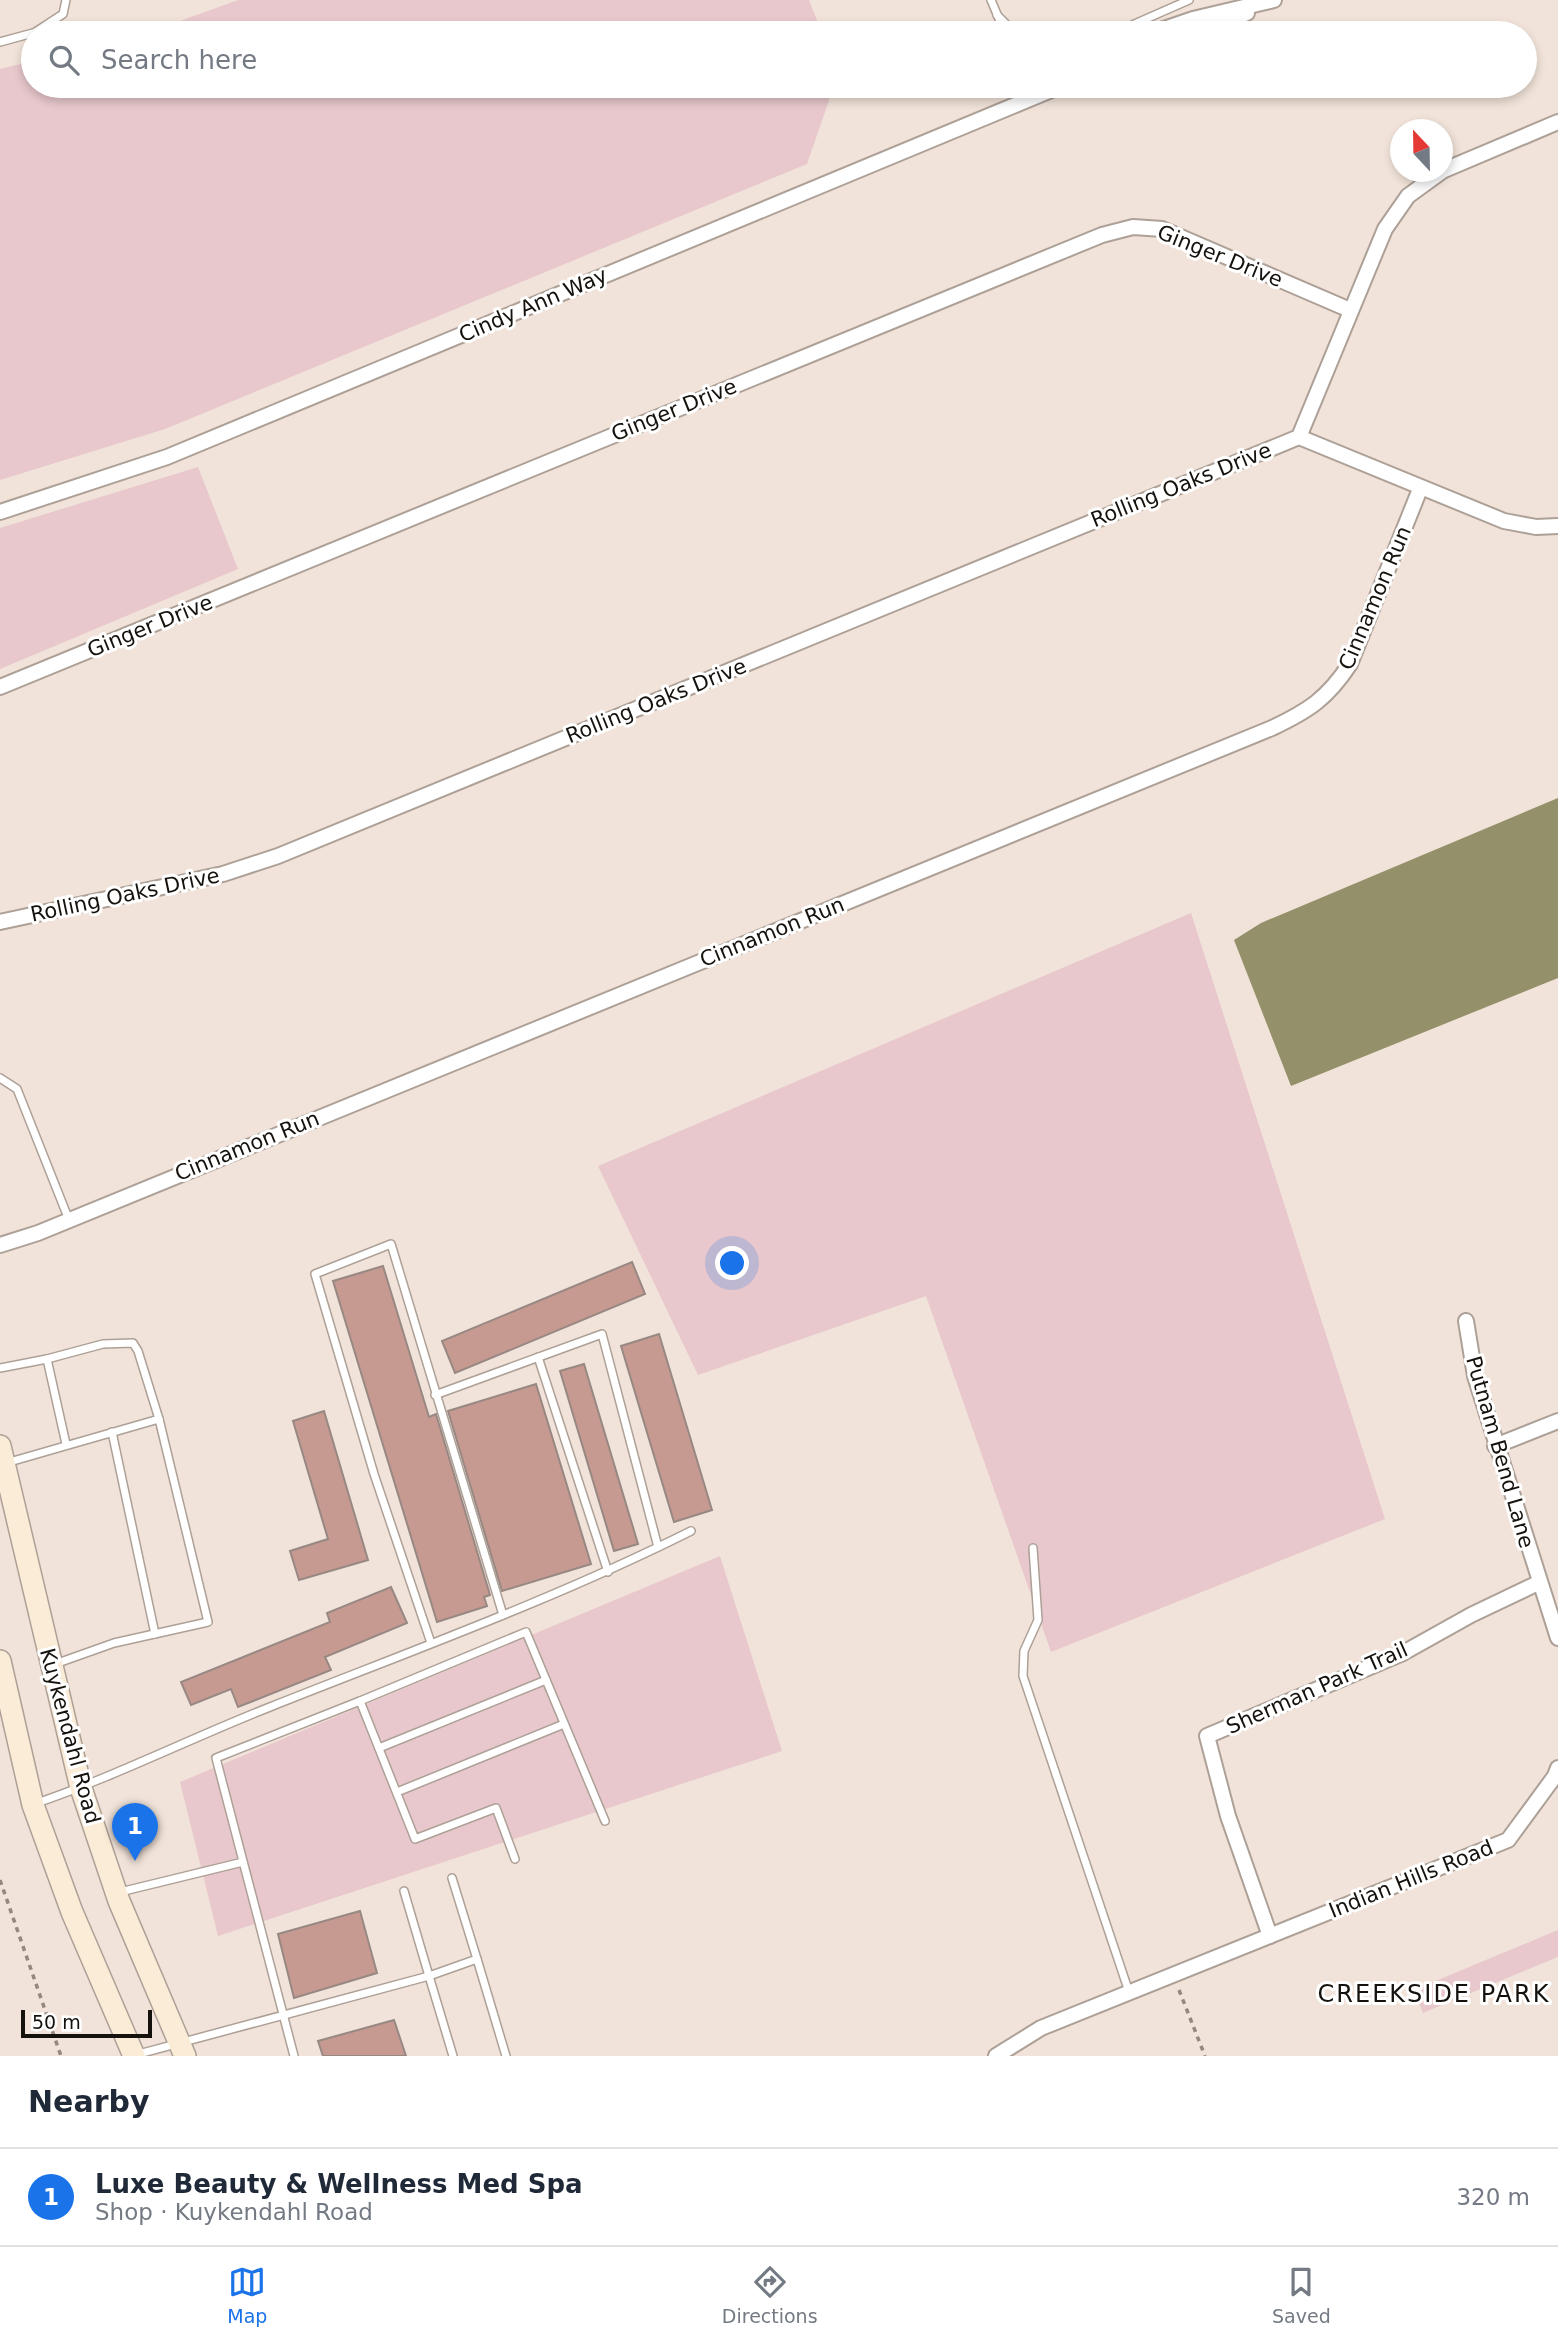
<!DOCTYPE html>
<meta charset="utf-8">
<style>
body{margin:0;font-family:"DejaVu Sans",sans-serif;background:#f6f6f7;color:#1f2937}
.compass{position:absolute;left:1390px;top:119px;width:63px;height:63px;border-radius:50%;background:#fff;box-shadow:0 4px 10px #0003;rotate:338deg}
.scale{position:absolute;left:21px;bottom:18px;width:131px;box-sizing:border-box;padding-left:7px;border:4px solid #15110d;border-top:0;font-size:19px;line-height:24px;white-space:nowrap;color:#15110d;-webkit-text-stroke:5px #fff;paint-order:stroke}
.you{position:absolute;left:733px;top:1264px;width:24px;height:24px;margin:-18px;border:5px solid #fff;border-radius:50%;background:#1a73e8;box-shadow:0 0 0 10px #1a73e833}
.badge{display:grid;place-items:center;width:46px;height:46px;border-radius:50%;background:#1a73e8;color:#fff;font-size:23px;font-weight:700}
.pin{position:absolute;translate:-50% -58px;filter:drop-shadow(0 2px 4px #0008)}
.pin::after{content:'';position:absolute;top:37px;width:24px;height:21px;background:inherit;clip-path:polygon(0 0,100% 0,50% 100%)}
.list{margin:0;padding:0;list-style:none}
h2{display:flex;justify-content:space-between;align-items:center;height:91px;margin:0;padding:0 28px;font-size:30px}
h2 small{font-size:23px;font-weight:400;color:#747a83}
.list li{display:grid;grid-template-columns:46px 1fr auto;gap:21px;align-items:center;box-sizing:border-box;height:98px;padding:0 28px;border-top:2px solid #e0e1e3}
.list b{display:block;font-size:26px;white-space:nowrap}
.list p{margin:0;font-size:23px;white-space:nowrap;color:#747a83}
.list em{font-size:23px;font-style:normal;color:#747a83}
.icon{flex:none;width:38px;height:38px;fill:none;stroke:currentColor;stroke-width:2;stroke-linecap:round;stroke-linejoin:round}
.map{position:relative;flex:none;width:1558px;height:2056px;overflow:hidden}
.search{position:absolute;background:#fff;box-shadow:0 4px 10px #0003;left:21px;right:21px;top:21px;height:77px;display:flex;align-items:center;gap:18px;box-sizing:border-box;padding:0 24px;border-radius:38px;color:#747a83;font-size:26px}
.sheet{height:189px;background:#fff}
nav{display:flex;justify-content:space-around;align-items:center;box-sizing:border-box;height:98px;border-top:2px solid #e0e1e3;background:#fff;font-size:19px;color:#747a83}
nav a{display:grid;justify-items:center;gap:4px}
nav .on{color:#1a73e8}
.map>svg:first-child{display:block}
</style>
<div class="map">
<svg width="1558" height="2056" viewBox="0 0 1558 2056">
<rect width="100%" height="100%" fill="#f1e3d9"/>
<g fill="#e8c8cc">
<polygon points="238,0 809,0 822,33 147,33"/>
<polygon points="33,61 33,86 834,86 807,164 165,429 0,480 0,69"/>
<polygon points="198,467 238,569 0,669 0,528"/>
<polygon points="1191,913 1385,1519 1051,1652 926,1296 698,1375 598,1166"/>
<polygon points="720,1556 782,1751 218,1936 180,1782"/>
<polygon points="1558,1930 1558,1957 1423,2013 1414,1990"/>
</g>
<polygon fill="#949069" points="1558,798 1558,978 1291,1086 1234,940 1261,923"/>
<g fill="#c69a90" stroke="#988884" stroke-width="2">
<polygon points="632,1262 645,1294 455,1373 442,1341"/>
<polygon points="383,1266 429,1417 436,1414 490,1595 484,1597 487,1606 437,1622 333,1281"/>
<polygon points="659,1334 712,1510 674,1522 621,1346"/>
<polygon points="584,1364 638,1544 614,1551 560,1371"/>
<polygon points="536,1384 591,1564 502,1591 448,1411"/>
<polygon points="324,1411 368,1560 299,1580 290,1551 328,1539 293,1421"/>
<polygon points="391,1587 407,1623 325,1657 331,1670 238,1707 231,1689 191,1705 181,1682 330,1622 327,1613"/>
<polygon points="360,1911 377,1973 294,1998 278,1934"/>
<polygon points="394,2020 406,2056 323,2056 318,2041"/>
</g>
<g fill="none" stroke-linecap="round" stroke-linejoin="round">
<g stroke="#ada097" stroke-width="10">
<g id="lane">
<polyline points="991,0 1005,33"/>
<polyline points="997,15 1011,29 1042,33"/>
<polyline points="34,33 63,14 66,0"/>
<polyline points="1114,33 1189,0"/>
<polyline points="0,42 33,33"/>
<polyline points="1027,86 1033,97"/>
<polyline points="0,1078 17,1089 69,1220"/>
<polyline points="538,1357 608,1572"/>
<polyline points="47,1359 103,1344 133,1343 138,1351 159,1419"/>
<polyline points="0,1368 47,1359 66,1444"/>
<polyline points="435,1395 602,1334 658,1547"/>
<polyline points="112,1432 155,1634"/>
<polyline points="6,1463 159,1419 208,1622 114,1643 55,1664"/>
<polyline points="1033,1548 1038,1620 1024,1651 1023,1676 1129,1992"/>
<polyline points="431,1643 374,1474 315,1274 391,1244 503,1615"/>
<polyline points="360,1701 526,1632 605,1821"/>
<polyline points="379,1748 546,1680"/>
<polyline points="397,1792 564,1724"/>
<path d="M 34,1804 C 114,1777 191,1738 270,1707 C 411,1651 555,1599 691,1531"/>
<polyline points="404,1891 429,1976 477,1959 452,1878"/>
<polyline points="120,1892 243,1862"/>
<polyline points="477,1959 506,2056"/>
<polyline points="135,2055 429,1976 453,2056"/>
<polyline points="294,2056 216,1758 360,1701 415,1839 496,1808 515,1859"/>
</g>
</g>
<g stroke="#ada097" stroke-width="18">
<g id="street">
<polyline points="1152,33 1193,19 1274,0"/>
<polyline points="1204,33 1247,13"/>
<polyline points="1442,171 1558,122"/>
<polyline points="1299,437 1385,229 1408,196 1441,172"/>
<polyline points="1299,437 1504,521 1536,527 1558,526"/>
<polyline points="0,512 167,457 1061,86"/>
<polyline points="0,687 1102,235 1133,227 1162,229 1350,310"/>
<polyline points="0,922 223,874 278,856 1299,437"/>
<path d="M 0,1245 L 38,1233 L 1272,728 C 1308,711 1327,699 1350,664 L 1420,489"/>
<polyline points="1466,1321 1475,1376 1558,1638"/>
<polyline points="1495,1446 1558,1421"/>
<polyline points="1270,1936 1228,1816 1207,1736 1403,1653 1471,1615 1538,1583"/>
<polyline points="996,2056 1041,2028 1508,1840 1555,1776 1558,1768"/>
</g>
</g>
<g stroke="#ada097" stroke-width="24">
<g id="secondary">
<polyline points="0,1446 81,1788 119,1901 185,2056"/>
<polyline points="0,1661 33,1805 72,1912 134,2056"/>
</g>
</g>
<g stroke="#928881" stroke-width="3.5" stroke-dasharray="5 5" stroke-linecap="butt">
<polyline points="0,1880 61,2056"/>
<polyline points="1179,1990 1205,2056"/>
</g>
<use href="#lane" stroke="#fff" stroke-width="7"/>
<use href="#street" stroke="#fff" stroke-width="14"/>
<use href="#secondary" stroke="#faecd6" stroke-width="21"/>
</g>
<g text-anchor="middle" stroke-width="6" stroke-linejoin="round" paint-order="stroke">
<g font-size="21" fill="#15110d" stroke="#fff">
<text transform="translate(1220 256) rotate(22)" y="7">Ginger Drive</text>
<text transform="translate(533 305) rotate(-23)" y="7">Cindy Ann Way</text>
<text transform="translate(674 410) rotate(-22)" y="7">Ginger Drive</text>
<text transform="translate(1181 485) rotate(-22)" y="7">Rolling Oaks Drive</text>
<text transform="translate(1375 598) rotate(-67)" y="7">Cinnamon Run</text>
<text transform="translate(150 626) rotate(-22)" y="7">Ginger Drive</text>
<text transform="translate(656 701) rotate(-22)" y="7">Rolling Oaks Drive</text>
<text transform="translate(125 895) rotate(-12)" y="7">Rolling Oaks Drive</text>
<text transform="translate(772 932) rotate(-22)" y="7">Cinnamon Run</text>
<text transform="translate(247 1146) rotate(-22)" y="7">Cinnamon Run</text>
<text transform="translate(1500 1452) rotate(74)" y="7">Putnam Bend Lane</text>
<text transform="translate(1317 1688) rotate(-24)" y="7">Sherman Park Trail</text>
<text transform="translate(70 1736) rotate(75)" y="7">Kuykendahl Road</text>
<text transform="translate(1411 1879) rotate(-22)" y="7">Indian Hills Road</text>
</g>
<g font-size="24" letter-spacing="2" fill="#15110d" stroke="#fff">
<text x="1434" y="2002">CREEKSIDE PARK</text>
</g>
</g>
</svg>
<svg class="compass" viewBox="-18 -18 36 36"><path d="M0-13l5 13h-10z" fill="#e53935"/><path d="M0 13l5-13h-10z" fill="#747a83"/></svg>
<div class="scale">50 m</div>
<div class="you"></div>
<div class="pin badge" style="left:135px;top:1861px">1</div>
<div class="search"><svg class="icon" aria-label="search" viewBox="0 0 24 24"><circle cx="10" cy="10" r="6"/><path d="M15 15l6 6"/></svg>Search here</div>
</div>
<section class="sheet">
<h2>Nearby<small></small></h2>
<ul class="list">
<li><span class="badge">1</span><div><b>Luxe Beauty &amp; Wellness Med Spa</b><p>Shop · Kuykendahl Road</p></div><em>320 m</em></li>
</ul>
</section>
<nav>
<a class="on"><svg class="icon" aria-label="map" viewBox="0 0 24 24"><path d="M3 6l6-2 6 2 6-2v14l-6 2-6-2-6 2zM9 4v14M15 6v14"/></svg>Map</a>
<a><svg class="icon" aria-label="directions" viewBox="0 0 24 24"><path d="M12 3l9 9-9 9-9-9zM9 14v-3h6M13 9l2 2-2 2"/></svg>Directions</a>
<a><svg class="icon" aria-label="saved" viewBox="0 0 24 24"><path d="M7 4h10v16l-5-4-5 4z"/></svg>Saved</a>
</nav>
